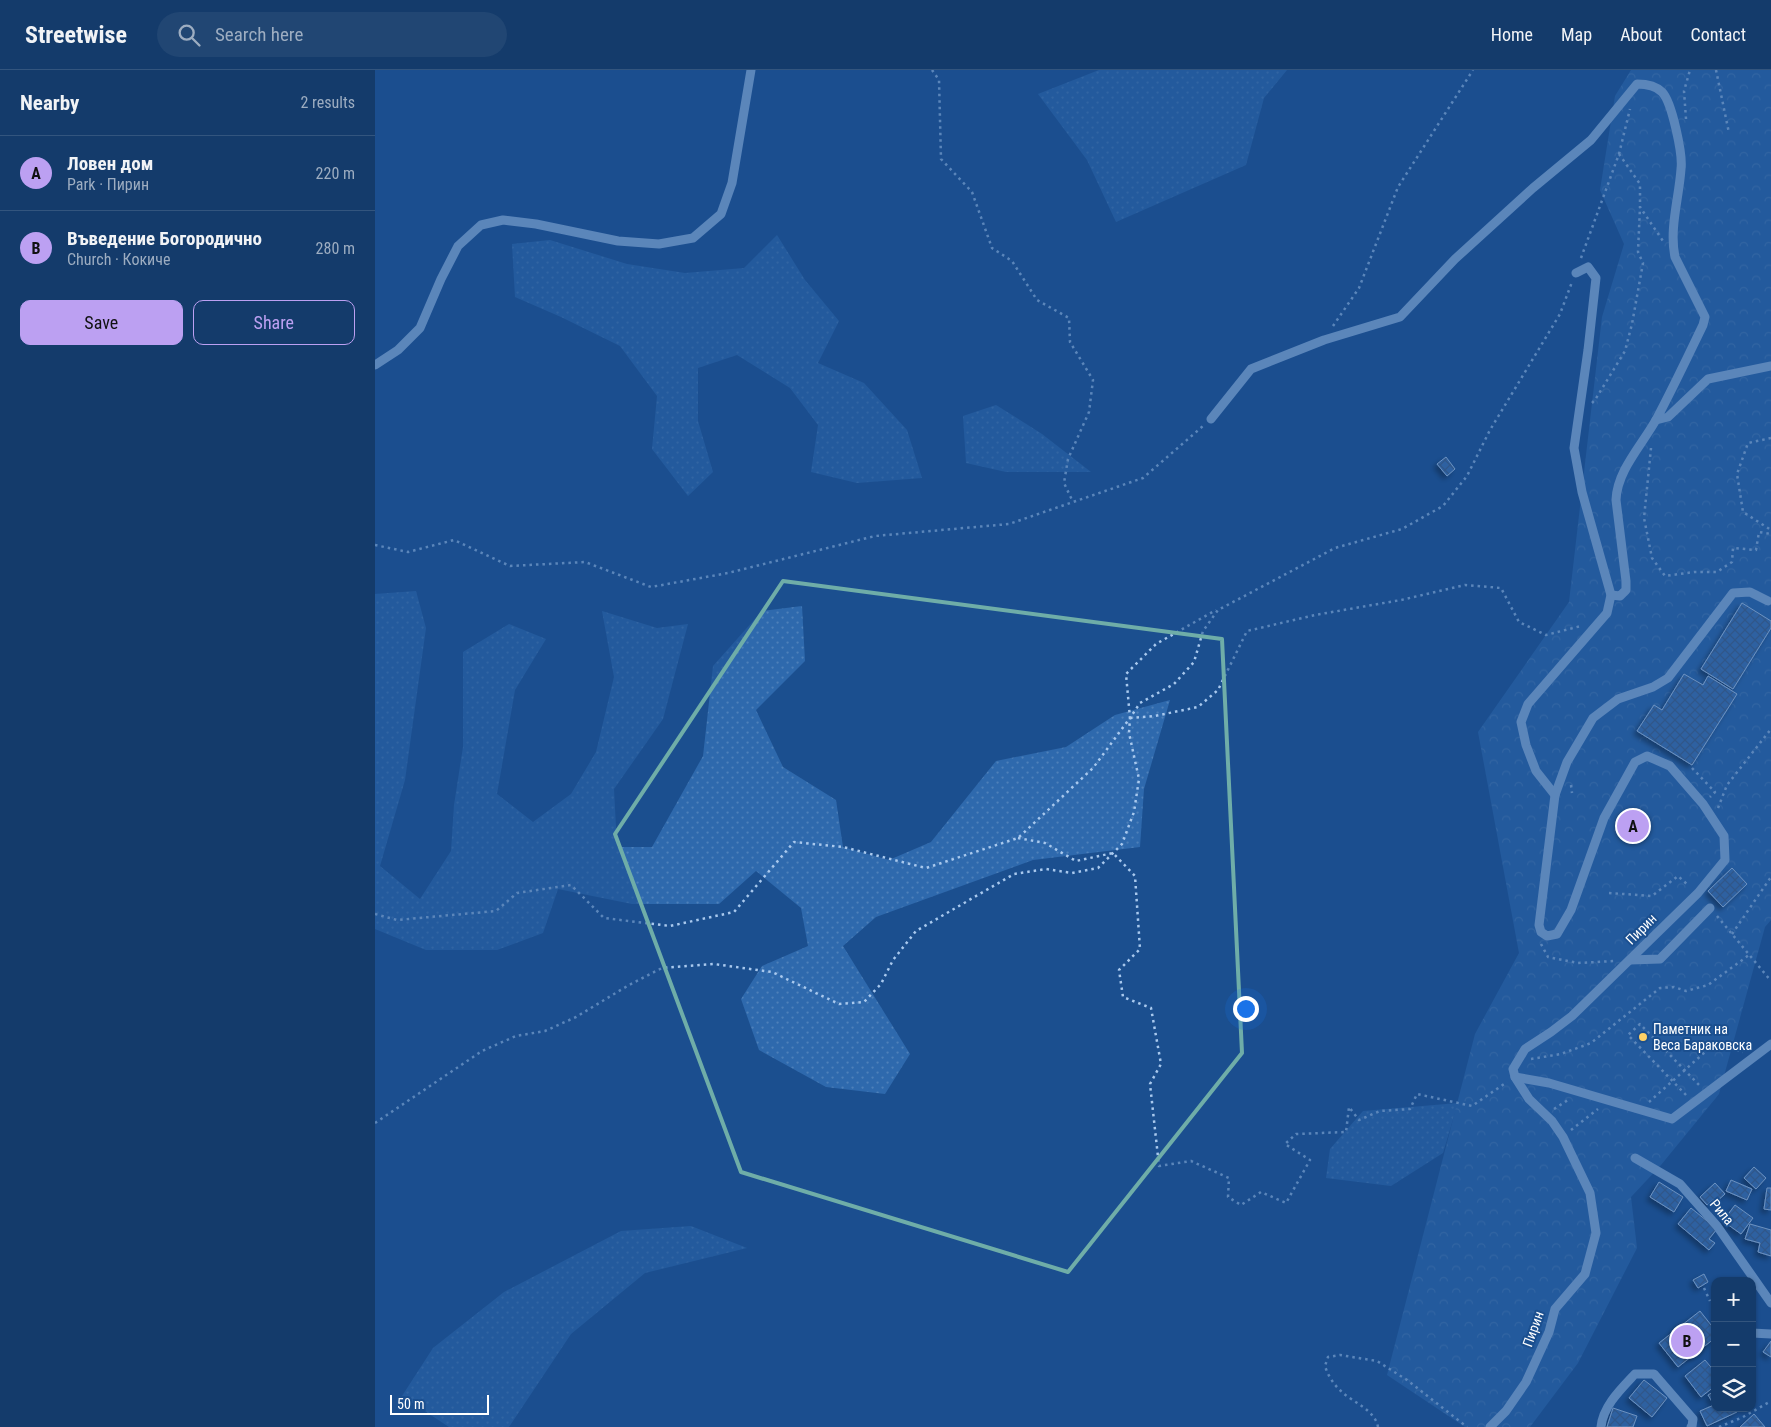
<!DOCTYPE html>
<meta charset="utf-8">
<style>
body{margin:0;font-family:"Roboto Condensed",sans-serif;background:#214673;color:#f1f3f6}
.controls{position:absolute;right:15px;bottom:15px;display:grid;overflow:hidden;border-radius:10px;box-shadow:0 1px 4px #0004}
.controls button{width:45px;height:45px;display:grid;place-items:center;padding:0;border:0;border-bottom:1px solid #33557e;background:#143b6b;color:#f1f3f6;font:25px sans-serif}
.scale{position:absolute;left:15px;bottom:12px;width:99px;box-sizing:border-box;padding-left:5px;border:2px solid #fff;border-top:0;font-size:14px;line-height:18px;white-space:nowrap;color:#fff;-webkit-text-stroke:4px #1b4f8f;paint-order:stroke}
.you{position:absolute;left:870px;top:938px;width:18px;height:18px;margin:-12px;border:4px solid #fff;border-radius:50%;background:#1a73e8;box-shadow:0 0 0 8px #1a73e833}
.badge{display:grid;place-items:center;width:32px;height:32px;border-radius:50%;background:#bca0f2;color:#111;font-size:16px;font-weight:700}
.pin{position:absolute;translate:-50% -50%;border:2px solid #fff;box-shadow:0 1px 5px #0006}
.list{margin:0;padding:0;list-style:none}
h2{display:flex;justify-content:space-between;align-items:center;height:65px;margin:0;padding:0 20px;font-size:21px}
h2 small{font-size:16px;font-weight:400;color:#9dadc1}
.list li{display:grid;grid-template-columns:32px 1fr auto;gap:15px;align-items:center;box-sizing:border-box;height:75px;padding:0 20px;border-top:1px solid #33557e}
.list b{display:block;font-size:19px;white-space:nowrap}
.list p{margin:0;font-size:16px;white-space:nowrap;color:#9dadc1}
.list em{font-size:16px;font-style:normal;color:#9dadc1}
.actions{display:flex;gap:10px;padding:15px 20px}
.actions a{flex:1;padding:11px 0;border:1px solid #bca0f2;border-radius:10px;text-align:center;font-size:18px;color:#bca0f2}
.actions .main{background:#bca0f2;color:#111}
.icon{flex:none;width:28px;height:28px;fill:none;stroke:currentColor;stroke-width:2;stroke-linecap:round;stroke-linejoin:round}
.map{position:relative;flex:none;width:1396px;height:1357px;overflow:hidden}
header{display:flex;align-items:center;gap:30px;box-sizing:border-box;height:70px;padding:0 25px;background:#143b6b;border-bottom:1px solid #33557e}
header strong{font-size:24px}
nav{display:flex;gap:28px;margin-inline-start:auto;font-size:18px}
.search{width:350px;height:45px;background:#214673;display:flex;align-items:center;gap:12px;box-sizing:border-box;padding:0 18px;border-radius:28px;color:#9dadc1;font-size:19px}
main{display:flex}
aside{flex:1;background:#143b6b}
.map>svg:first-child{display:block}
</style>
<header>
<strong>Streetwise</strong>
<div class="search"><svg class="icon" aria-label="search" viewBox="0 0 24 24"><circle cx="10" cy="10" r="6"/><path d="M15 15l6 6"/></svg>Search here</div>
<nav><a>Home</a><a>Map</a><a>About</a><a>Contact</a></nav>
</header>
<main>
<aside>
<h2>Nearby<small>2 results</small></h2>
<ul class="list">
<li><span class="badge">A</span><div><b>Ловен дом</b><p>Park · Пирин</p></div><em>220 m</em></li>
<li><span class="badge">B</span><div><b>Въведение Богородично</b><p>Church · Кокиче</p></div><em>280 m</em></li>
</ul>
<div class="actions"><a class="main">Save</a><a>Share</a></div>
</aside>
<div class="map">
<svg width="1396" height="1357" viewBox="0 0 1396 1357">
<defs>
<pattern id="grass-dots" width="8" height="8" patternUnits="userSpaceOnUse" patternTransform="scale(1.25)"><rect width="8" height="8" fill="#2e69ad"/><path d="M2 2h.1M6 6h.1" fill="none" stroke="#4d80b9" stroke-width="1.8" stroke-linecap="round"/></pattern>
<pattern id="forest-crowns" width="20" height="18" patternUnits="userSpaceOnUse" patternTransform="scale(1.25)"><rect width="20" height="18" fill="#2e69ad"/><path d="M2 6a3 3 0 1 1 6 0M12 15a3 3 0 1 1 6 0" fill="none" stroke="#4d80b9"/></pattern>
<pattern id="building-cross-hatch" width="8" height="8" patternUnits="userSpaceOnUse" patternTransform="scale(1.25)"><rect width="8" height="8" fill="#4478b7"/><path d="M0 0l8 8M0 8l8-8" fill="none" stroke="#486282"/></pattern>
<filter id="shadow"><feDropShadow dx="-3.5" dy="3.5" stdDeviation="2.5" flood-color="#0009"/></filter>
</defs>
<rect width="100%" height="100%" fill="#1b4f8f"/>
<g fill="url(#grass-dots)">
<polygon points="724,0 912,0 889,28 871,95 741,152 712,90 663,24"/>
<polygon points="402,165 430,210 464,251 443,293 489,313 532,360 547,408 482,413 436,402 443,355 415,318 362,285 323,298 323,351 338,402 313,426 277,379 282,326 245,276 186,247 140,227 137,174 175,170 252,194 310,203 369,198"/>
<polygon points="621,335 667,364 716,402 631,402 591,393 588,346"/>
<polygon points="41,521 51,558 30,710 5,796 45,829 76,781 79,735 88,677 88,582 134,554 171,569 140,620 122,724 158,752 196,724 221,682 239,607 227,541 282,558 313,554 288,649 239,719 242,777 277,777 328,686 338,596 387,541 427,536 430,591 381,640 408,697 461,730 468,777 514,790 556,772 621,691 691,677 740,645 795,630 769,719 765,777 658,790 501,847 468,876 535,984 510,1024 451,1017 384,980 366,929 387,896 433,876 426,838 381,801 344,834 257,834 183,819 168,863 122,880 51,880 0,859 0,524"/>
<polygon points="1083,1033 1068,1083 1016,1116 951,1108 955,1079 988,1041"/>
<polygon points="316,1156 372,1178 270,1203 196,1264 134,1357 74,1357 27,1326 58,1278 129,1222 246,1161"/>
</g>
<polygon fill="url(#forest-crowns)" points="1256,0 1396,0 1396,850 1390,857 1344,1024 1286,1095 1256,1127 1262,1178 1203,1293 1155,1357 1090,1357 1012,1305 1100,964 1144,883 1103,662 1194,532 1227,247 1249,174 1225,120 1240,26"/>
<g fill="url(#building-cross-hatch)" stroke="#cfe3fa" filter="url(#shadow)">
<polygon points="1071,387 1080,399 1072,406 1062,394"/>
<polygon points="1367,533 1396,551 1396,558 1358,619 1326,599"/>
<polygon points="1309,604 1328,615 1333,606 1362,624 1317,695 1262,661 1279,635 1287,640"/>
<polygon points="1357,798 1372,814 1348,837 1333,821"/>
<polygon points="1379,1097 1391,1108 1381,1119 1369,1108"/>
<polygon points="1356,1110 1377,1119 1372,1130 1351,1121"/>
<polygon points="1284,1112 1308,1127 1299,1142 1275,1127"/>
<polygon points="1340,1113 1350,1124 1341,1132 1339,1129 1332,1135 1325,1127"/>
<polygon points="1392,1118 1396,1118 1396,1140 1389,1139"/>
<polygon points="1360,1135 1378,1148 1366,1164 1348,1151"/>
<polygon points="1316,1138 1342,1159 1334,1169 1340,1173 1334,1180 1303,1154"/>
<polygon points="1375,1154 1396,1160 1396,1186 1383,1182 1385,1173 1370,1169"/>
<polygon points="1329,1204 1333,1212 1323,1218 1318,1210"/>
<polygon points="1325,1241 1340,1260 1340,1268 1303,1297 1284,1273"/>
<polygon points="1396,1271 1396,1287 1388,1282"/>
<polygon points="1330,1290 1340,1302 1340,1316 1326,1327 1310,1306"/>
<polygon points="1269,1310 1292,1328 1277,1347 1254,1328"/>
<polygon points="1340,1321 1340,1338 1361,1338 1362,1342 1332,1356 1325,1341 1339,1335 1333,1325"/>
<polygon points="1238,1338 1262,1346 1258,1357 1232,1357"/>
<polygon points="1379,1344 1390,1357 1365,1357"/>
</g>
<g fill="none" stroke-linecap="round" stroke-linejoin="round">
<g stroke="#a9c9ee" stroke-width="2.5" stroke-dasharray="2.5 4" stroke-linecap="butt">
<polyline points="557,0 564,10 566,89 597,122 617,178 637,191 662,230 694,248 695,272 718,310 714,342 693,389 689,413 698,432"/>
<polyline points="1341,0 1354,63"/>
<polyline points="1311,49 1309,21 1315,0"/>
<polyline points="1244,84 1265,114 1265,137 1288,171"/>
<polyline points="1206,188 1244,84 1255,39"/>
<polyline points="958,256 984,218 1023,117 1098,0"/>
<polyline points="1217,333 1220,330 1250,281 1257,254 1268,193 1263,182 1265,137"/>
<polyline points="1396,368 1373,373 1362,404 1368,442 1396,460"/>
<polyline points="1276,378 1269,448 1277,488 1290,506 1319,502 1342,502 1357,492 1358,478 1381,480 1384,462 1396,464"/>
<polyline points="0,475 33,482 79,470 135,496 210,492 276,517 353,503 500,466 634,454 768,408 828,356"/>
<polyline points="755,648 780,646 823,637 843,620 872,561 940,545 1026,530 1090,515 1126,518 1144,552 1171,565 1206,556"/>
<polyline points="1317,698 1340,722 1335,727"/>
<polyline points="1196,715 1197,723"/>
<polyline points="1343,738 1352,715 1396,659"/>
<polyline points="643,768 670,773 701,791 738,783 760,806 765,879 744,900 748,927 776,938 786,994 775,1014 784,1096 816,1091 854,1108 853,1127 866,1135 886,1122 911,1133 935,1090 910,1074 921,1064 971,1062 974,1037 984,1050 1005,1041 1035,1039 1042,1024 1097,1036 1132,1012"/>
<polyline points="1234,823 1277,826 1303,806 1314,816"/>
<polyline points="0,844 22,850 121,841 142,823 196,815 229,848 295,856 359,842 419,772 468,777 551,798 643,768 718,698 755,648 751,604 781,574 841,540"/>
<polyline points="1342,846 1396,911"/>
<polyline points="1357,864 1396,807"/>
<polyline points="1166,874 1173,887 1203,893 1239,891"/>
<polyline points="1156,989 1186,984 1216,973 1285,918 1299,917 1311,921 1333,915 1374,885"/>
<polyline points="1311,1025 1253,965 1265,954 1325,1016"/>
<polyline points="1274,1032 1339,974 1368,982"/>
<polyline points="1179,1039 1193,1030"/>
<polyline points="0,1053 107,981 141,966 170,961 201,947 254,915 287,898 339,894 397,902 464,934 489,932 506,914 518,890 541,861 639,804 671,799 697,803 723,798 747,774 759,742 764,709 754,663 755,648 765,633 799,614 819,592 828,561 843,540 960,478 1027,459 1068,436 1092,406 1115,360 1185,244 1197,212"/>
<polyline points="1196,1060 1223,1039"/>
<polyline points="1329,1218 1335,1231"/>
<path d="M 1003,1357 C 1000,1340 979,1333 967,1322 C 959,1315 953,1306 950,1296 L 953,1287 L 965,1285 L 1002,1291 L 1032,1310 L 1092,1357"/>
<polyline points="1344,1357 1368,1347 1396,1331"/>
</g>
<g stroke="#a9c9ee" stroke-width="9">
<polyline points="0,295 23,280 45,258 66,209 83,176 106,155 128,150 161,154 243,171 284,174 318,168 346,144 357,113 376,0"/>
<path d="M 836,349 L 876,299 L 949,270 L 1025,247 L 1080,189 L 1158,118 L 1216,70 L 1262,14 C 1271,14 1280,15 1287,22 C 1297,32 1308,85 1306,99 C 1304,128 1294,159 1300,187 L 1330,247 L 1328,255 C 1313,286 1298,318 1282,348 C 1268,374 1242,400 1241,430 L 1251,511 L 1251,520 L 1245,526 L 1236,525"/>
<polyline points="1281,350 1293,347 1333,309 1396,296"/>
<polyline points="1180,725 1161,701 1151,675 1146,652 1153,634 1232,543 1236,525 1207,422 1199,378 1213,280 1221,208 1213,197 1201,203"/>
<polyline points="1255,890 1285,889 1335,838"/>
<polyline points="1140,1007 1174,1013 1297,1049 1396,974"/>
<polyline points="1260,1088 1305,1114 1342,1156 1396,1233"/>
<polyline points="1377,1263 1396,1264"/>
<polyline points="1115,1357 1131,1341 1151,1312 1174,1262 1180,1239 1210,1204 1221,1163 1215,1123 1188,1067 1177,1051 1154,1029 1140,1007 1138,999 1150,979 1176,962 1197,946 1323,823 1350,790 1349,766 1328,734 1295,696 1272,686 1260,692 1229,748 1196,840 1182,864 1172,866 1166,862 1164,855 1180,725 1192,692 1218,648 1243,629 1278,617 1293,608 1358,523 1375,522 1393,531"/>
<path d="M 1226,1357 C 1228,1336 1246,1319 1260,1304 L 1279,1304 L 1318,1349 L 1317,1356 L 1316,1357"/>
</g>
</g>
<path d="M0 0H1396V1357H0ZM 408,511 L 847,569 L 867,983 L 693,1202 L 366,1102 L 240,764 Z" fill="#1b4f8f" fill-opacity=".55" fill-rule="evenodd"/>
<path fill="none" stroke="#6fada8" stroke-width="4" stroke-linejoin="round" d="M 408,511 L 847,569 L 867,983 L 693,1202 L 366,1102 L 240,764 Z"/>
<circle fill="#ffd166" stroke="#1b4f8f" stroke-width="2" cx="1268" cy="967" r="5"/>
<g text-anchor="middle" stroke-width="4" stroke-linejoin="round" paint-order="stroke">
<g font-size="14" fill="#fff" stroke="#1b4f8f">
<text transform="translate(1266 859) rotate(-45)" y="5">Пирин</text>
<text transform="translate(1347 1142) rotate(50)" y="5">Рила</text>
<text transform="translate(1158 1259) rotate(-70)" y="5">Пирин</text>
</g>
<g font-size="14" fill="#fff" stroke="#1b4f8f" text-anchor="start">
<text x="1278" y="964">Паметник на<tspan x="1278" dy="16">Веса Бараковска</tspan></text>
</g>
</g>
</svg>
<div class="controls">
<button>+</button>
<button>−</button>
<button><svg class="icon" aria-label="layers" viewBox="0 0 24 24"><path d="M12 4l9 5-9 5-9-5zM3 14l9 5 9-5"/></svg></button>
</div>
<div class="scale">50 m</div>
<div class="you"></div>
<div class="pin badge" style="left:1258px;top:756px">A</div>
<div class="pin badge" style="left:1312px;top:1271px">B</div>
</div>
</main>
